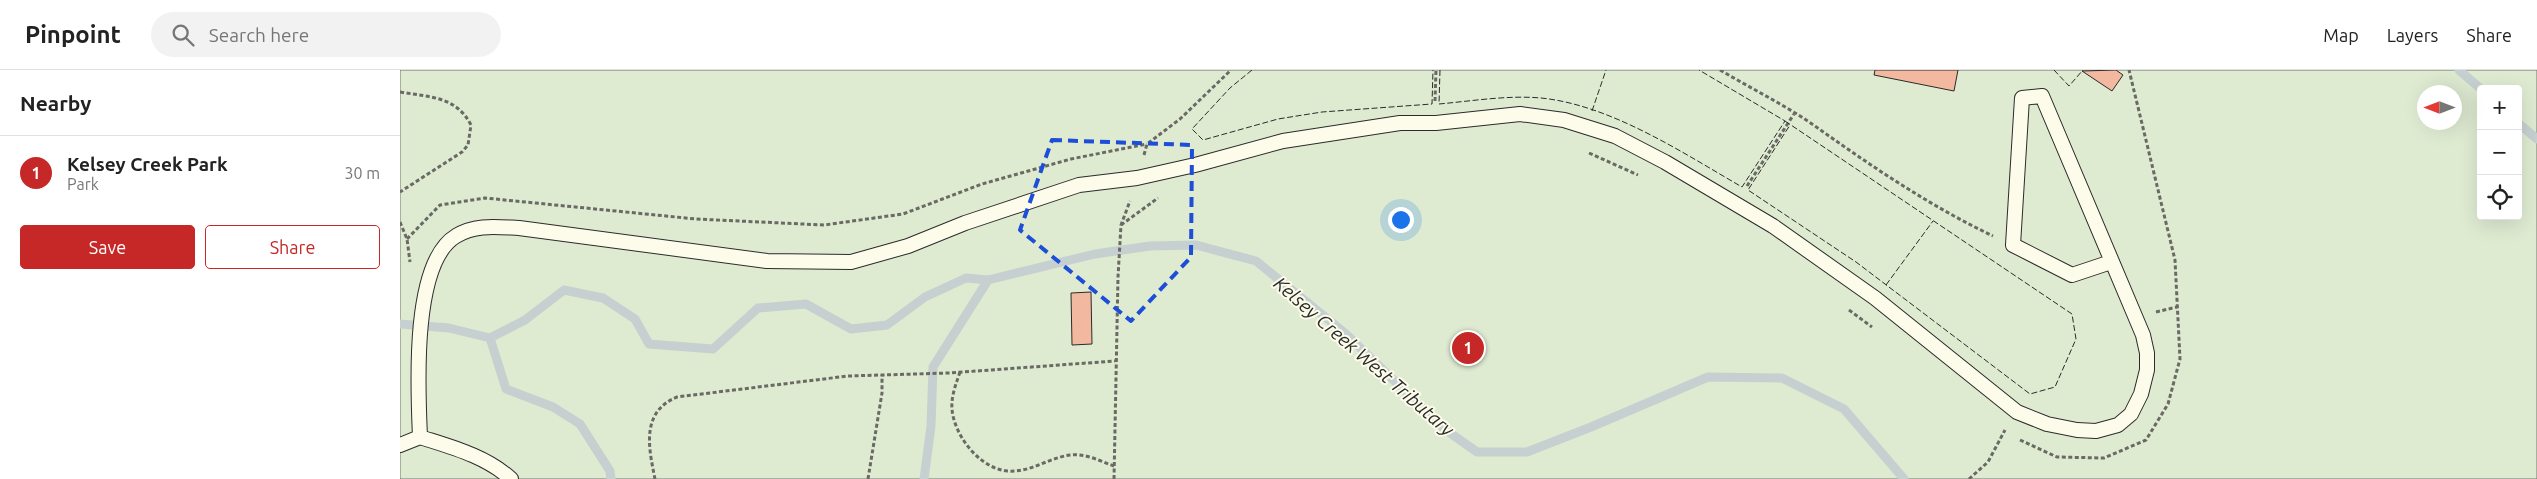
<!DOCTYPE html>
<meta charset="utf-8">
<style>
body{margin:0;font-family:Ubuntu,sans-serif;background:#f2f2f2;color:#222}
.controls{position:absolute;right:15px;top:15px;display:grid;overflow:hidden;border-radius:5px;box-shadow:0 5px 20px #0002}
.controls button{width:45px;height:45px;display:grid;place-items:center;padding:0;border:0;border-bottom:1px solid #e0e0e0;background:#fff;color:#222;font:25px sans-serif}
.compass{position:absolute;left:2017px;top:15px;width:45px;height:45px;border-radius:50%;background:#fff;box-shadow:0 5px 20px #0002;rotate:270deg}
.you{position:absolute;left:1000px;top:149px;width:18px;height:18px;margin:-12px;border:4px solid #fff;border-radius:50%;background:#1a73e8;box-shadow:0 0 0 8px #1a73e833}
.badge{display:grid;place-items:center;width:32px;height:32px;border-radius:50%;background:#c62828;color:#fff;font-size:16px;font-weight:700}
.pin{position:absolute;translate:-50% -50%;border:2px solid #fff;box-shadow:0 1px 5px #0006}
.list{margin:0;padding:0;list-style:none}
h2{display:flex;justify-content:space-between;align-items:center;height:65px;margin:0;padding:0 20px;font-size:21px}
h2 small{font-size:16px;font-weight:400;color:#767676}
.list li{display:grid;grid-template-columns:32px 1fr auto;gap:15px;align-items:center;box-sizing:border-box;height:75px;padding:0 20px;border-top:1px solid #e0e0e0}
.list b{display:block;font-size:19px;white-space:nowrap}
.list p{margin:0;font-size:16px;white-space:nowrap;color:#767676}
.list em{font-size:16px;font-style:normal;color:#767676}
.actions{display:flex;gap:10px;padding:15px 20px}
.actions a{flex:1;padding:11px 0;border:1px solid #c62828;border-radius:5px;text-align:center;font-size:18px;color:#c62828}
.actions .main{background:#c62828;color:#fff}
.icon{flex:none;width:28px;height:28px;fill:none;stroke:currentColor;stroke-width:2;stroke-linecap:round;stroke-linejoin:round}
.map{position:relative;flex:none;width:2137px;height:409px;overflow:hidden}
header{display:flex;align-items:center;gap:30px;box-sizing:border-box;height:70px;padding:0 25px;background:#fff;border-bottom:1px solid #e0e0e0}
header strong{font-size:24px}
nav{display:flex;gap:28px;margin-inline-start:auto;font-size:18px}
.search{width:350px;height:45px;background:#f2f2f2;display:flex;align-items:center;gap:12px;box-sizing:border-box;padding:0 18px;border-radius:28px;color:#767676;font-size:19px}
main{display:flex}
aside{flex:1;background:#fff}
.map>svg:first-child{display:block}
</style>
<header>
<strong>Pinpoint</strong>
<div class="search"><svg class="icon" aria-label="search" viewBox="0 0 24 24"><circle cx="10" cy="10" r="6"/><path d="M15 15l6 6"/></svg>Search here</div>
<nav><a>Map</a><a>Layers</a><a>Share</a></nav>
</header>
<main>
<aside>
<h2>Nearby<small></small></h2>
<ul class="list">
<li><span class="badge">1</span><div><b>Kelsey Creek Park</b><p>Park</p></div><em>30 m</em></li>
</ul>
<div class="actions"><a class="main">Save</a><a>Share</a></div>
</aside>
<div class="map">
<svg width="2137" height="409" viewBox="0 0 2137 409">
<rect width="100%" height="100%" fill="#fdfbea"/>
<path fill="#deebd1" stroke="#74746e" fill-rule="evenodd" d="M 0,0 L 2137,0 L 2137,409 L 0,409 ZM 2081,19 L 2118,19 L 2118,146 L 2081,146 ZM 2024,22 L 2054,22 L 2054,52 L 2024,52 Z"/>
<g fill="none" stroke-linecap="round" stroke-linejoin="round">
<g stroke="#c7d0d0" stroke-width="9">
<polyline points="2059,0 2081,19"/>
<polyline points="2118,53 2137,69"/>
<polyline points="0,254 49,258 90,268 125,250 164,220 203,228 235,249 249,274 313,279 358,238 406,234 451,259 487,255 525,227 566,208 588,210 695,184 750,176 796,175 856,191 946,264 1043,358 1077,382 1127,382 1191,357 1308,307 1382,308 1444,339 1504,409"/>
<polyline points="90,268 106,319 153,337 180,354 210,401 211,409"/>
<polyline points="524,409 531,356 533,297 588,210"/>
</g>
</g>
<g fill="#f2b8a0" stroke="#2b2b2b">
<polygon points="1475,0 1558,0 1554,21 1474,5"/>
<polygon points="1716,0 1723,5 1712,21 1682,1"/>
<polygon points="691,222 692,274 672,275 671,223"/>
</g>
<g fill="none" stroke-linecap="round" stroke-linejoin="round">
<g stroke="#2b2b2b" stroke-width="16">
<g id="service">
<path d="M 20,367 C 18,320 11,193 56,166 C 75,154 97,157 119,158 L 367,191 L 451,192 L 508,176 L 565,153 L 679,115 L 737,108 L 795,95 L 883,71 L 1000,53 L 1036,53 L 1120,44 L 1164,50 L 1215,66 L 1265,92 L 1373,156 L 1475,228 L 1617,342 L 1647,354 L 1677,360 L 1696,361 L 1718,355 L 1731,344 L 1741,324 L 1747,300 L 1747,283 L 1743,265 L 1642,26 L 1622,28 L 1613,175 L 1672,205 L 1711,192"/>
<path d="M 0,375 L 20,367 C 51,377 86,386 111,409"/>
</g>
</g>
<g stroke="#6a6964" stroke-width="3" stroke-dasharray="4 2.5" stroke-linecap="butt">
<path d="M 1320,0 C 1352,19 1385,35 1415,56 C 1471,96 1530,136 1593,166"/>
<path d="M 0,22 C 29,27 56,26 71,55 L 68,75 L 62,82 L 0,122"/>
<polyline points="1035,31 1036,0"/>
<polyline points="1189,83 1238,105"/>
<polyline points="744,85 747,74 780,49 831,0"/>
<polyline points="1347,116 1394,44"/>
<polyline points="0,152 7,169 10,192"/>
<polyline points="721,155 758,128"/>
<polyline points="7,169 40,135 85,128 296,149 424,155 503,144 582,114 671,89 747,74"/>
<polyline points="1449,240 1472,257"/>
<polyline points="1756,242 1777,237"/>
<path d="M 560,302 C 556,314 551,326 552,339 C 554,365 579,398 607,401 C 630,403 648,388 670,385 C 685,383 700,391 714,396"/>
<polyline points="1620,370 1657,387 1704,388 1746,370 1768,334 1780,289 1775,190 1729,0"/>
<path d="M 255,409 C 249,379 240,342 277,327 L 448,306 L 549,303 L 715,291"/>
<polyline points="468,409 482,323 482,305"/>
<polyline points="714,409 718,207 721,155 730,131"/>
<polyline points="1569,409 1588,392 1605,360"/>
</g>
<use href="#service" stroke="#fdfbea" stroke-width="14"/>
<g stroke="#2b2b2b" stroke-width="1" stroke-dasharray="6 2.5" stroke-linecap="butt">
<polyline points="852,0 830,18 792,59 803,70 878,49 922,42 1032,34 1033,0"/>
<path d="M 1040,0 L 1039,34 C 1072,31 1108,25 1141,28 C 1211,35 1283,83 1342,117 L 1385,51 L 1299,0"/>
<polyline points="1654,0 1669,16 1683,0"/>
<polyline points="1192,41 1206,0"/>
<polyline points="1385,51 1672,244 1676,269 1655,317 1630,324 1456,192 1348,120 1390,55"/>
<polyline points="1486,215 1533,151"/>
</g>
</g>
<path fill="none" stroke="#1d4ed8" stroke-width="4" stroke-dasharray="10 6" stroke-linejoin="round" d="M 652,70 L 792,75 L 791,187 L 731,251 L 620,160 Z"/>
<g text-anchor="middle" stroke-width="4" stroke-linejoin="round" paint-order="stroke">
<g font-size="19" font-style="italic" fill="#2b2b2b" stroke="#fdfbea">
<text transform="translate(964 286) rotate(41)" y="7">Kelsey Creek West Tributary</text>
</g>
</g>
</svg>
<div class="controls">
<button>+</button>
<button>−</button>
<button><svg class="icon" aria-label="locate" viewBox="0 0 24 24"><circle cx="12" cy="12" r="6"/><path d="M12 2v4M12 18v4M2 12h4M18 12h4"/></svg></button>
</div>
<svg class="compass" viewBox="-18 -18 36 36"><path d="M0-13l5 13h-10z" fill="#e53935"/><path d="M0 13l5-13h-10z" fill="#767676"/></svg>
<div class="you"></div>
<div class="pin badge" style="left:1068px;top:278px">1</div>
</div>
</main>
